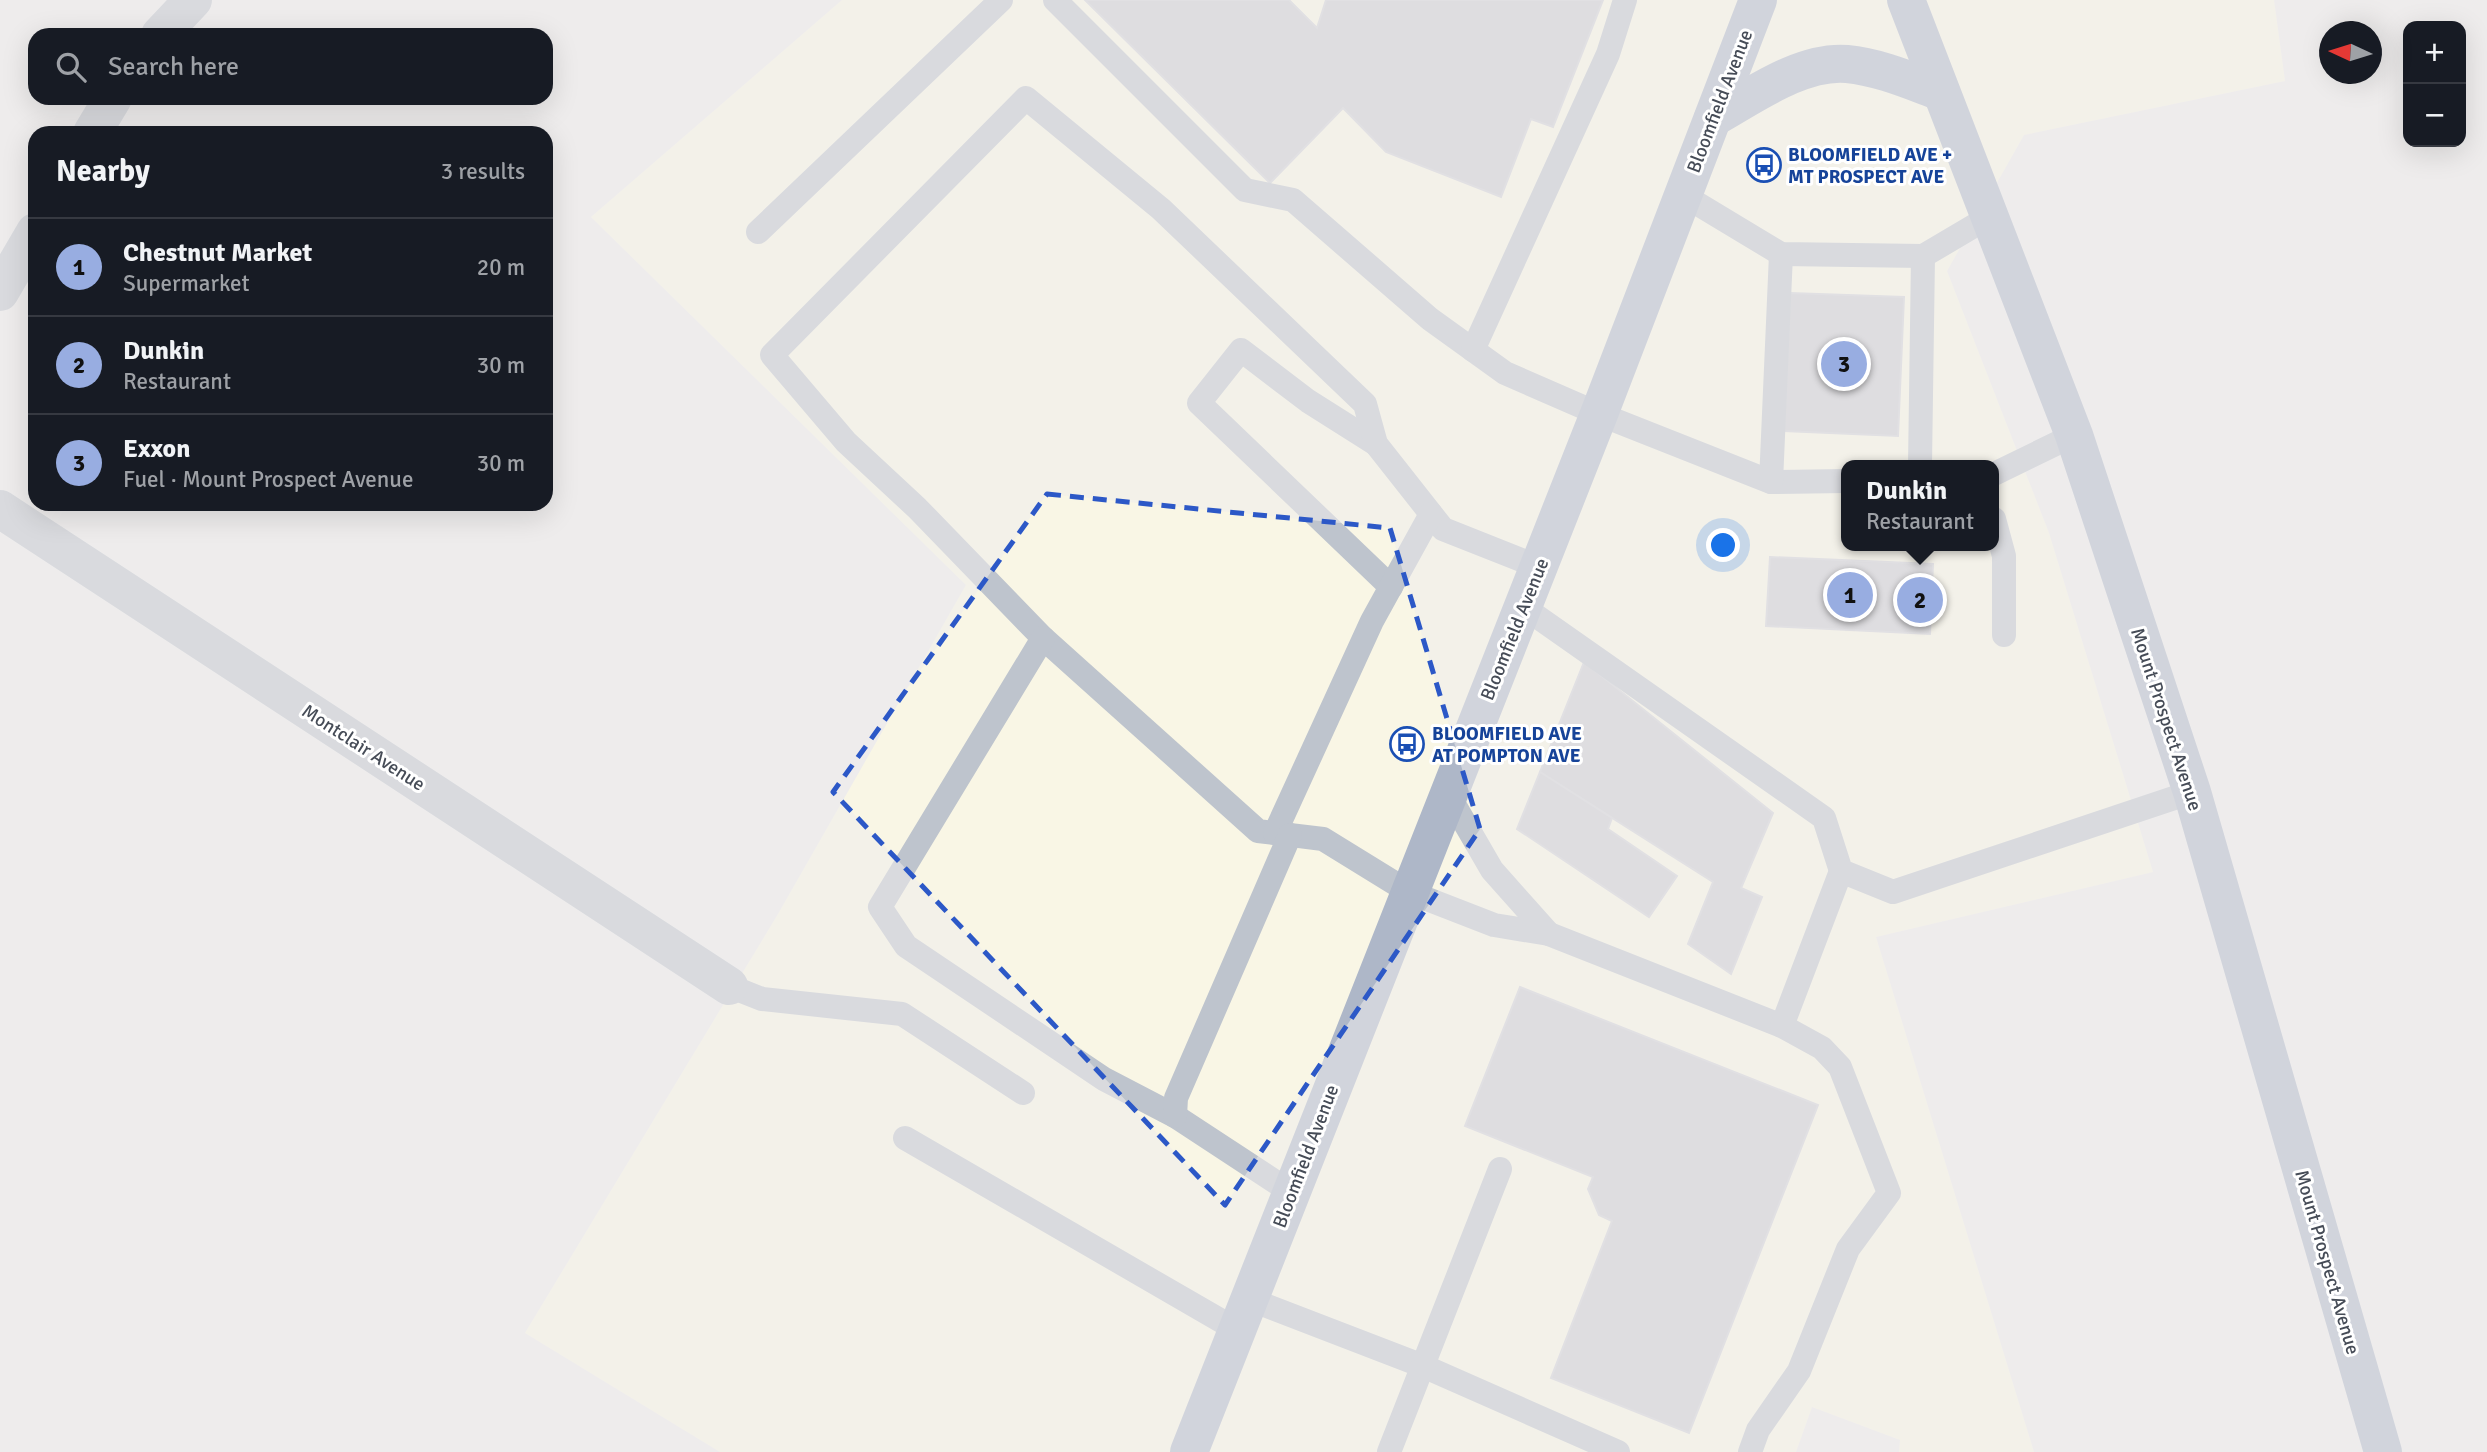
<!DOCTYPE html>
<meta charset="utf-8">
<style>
body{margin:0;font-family:Signika,sans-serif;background:#20242c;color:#f1f3f6}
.controls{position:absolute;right:21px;top:21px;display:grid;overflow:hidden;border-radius:14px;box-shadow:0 7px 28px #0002}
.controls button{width:63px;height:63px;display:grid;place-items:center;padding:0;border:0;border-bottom:2px solid #363941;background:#171b24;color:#f1f3f6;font:35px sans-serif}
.compass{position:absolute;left:2319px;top:21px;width:63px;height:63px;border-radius:50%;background:#171b24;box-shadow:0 7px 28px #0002;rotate:274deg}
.you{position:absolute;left:1724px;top:546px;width:24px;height:24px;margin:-18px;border:5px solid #fff;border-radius:50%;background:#1a73e8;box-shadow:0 0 0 10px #1a73e833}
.badge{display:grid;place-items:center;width:46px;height:46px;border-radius:50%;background:#98ade1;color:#111;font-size:23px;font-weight:700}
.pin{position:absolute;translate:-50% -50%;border:4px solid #fff;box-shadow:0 2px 7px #0006}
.popup{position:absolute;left:1841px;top:460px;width:158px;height:91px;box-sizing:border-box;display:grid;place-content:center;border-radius:14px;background:#171b24;filter:drop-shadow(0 2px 5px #0005);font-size:23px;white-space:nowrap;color:#9ea1a6}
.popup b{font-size:26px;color:#f1f3f6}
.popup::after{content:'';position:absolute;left:50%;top:100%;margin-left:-14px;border:14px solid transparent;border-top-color:#171b24}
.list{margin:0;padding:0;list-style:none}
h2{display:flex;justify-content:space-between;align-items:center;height:91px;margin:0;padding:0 28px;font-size:30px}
h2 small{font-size:23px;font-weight:400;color:#9ea1a6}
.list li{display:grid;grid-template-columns:46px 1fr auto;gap:21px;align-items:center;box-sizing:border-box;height:98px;padding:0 28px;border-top:2px solid #363941}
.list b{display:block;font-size:26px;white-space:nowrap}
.list p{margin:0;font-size:23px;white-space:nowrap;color:#9ea1a6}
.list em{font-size:23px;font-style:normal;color:#9ea1a6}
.icon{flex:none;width:38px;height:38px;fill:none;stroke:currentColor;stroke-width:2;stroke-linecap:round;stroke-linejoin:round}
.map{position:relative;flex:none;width:2487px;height:1452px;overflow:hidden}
.search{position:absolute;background:#171b24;box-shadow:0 7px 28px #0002;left:28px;top:28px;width:525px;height:77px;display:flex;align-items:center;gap:18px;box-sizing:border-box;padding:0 24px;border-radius:21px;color:#9ea1a6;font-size:26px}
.panel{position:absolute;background:#171b24;box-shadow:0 7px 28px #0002;left:28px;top:126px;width:525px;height:385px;border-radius:21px}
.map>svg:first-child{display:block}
</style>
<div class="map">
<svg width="2487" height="1452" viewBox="0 0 2487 1452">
<rect width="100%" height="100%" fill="#eeecec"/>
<path fill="#f9f6e5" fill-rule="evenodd" d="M 842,0 L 2274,0 L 2285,81 L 2024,135 L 1947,271 L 2049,533 L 2153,872 L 1876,937 L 2034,1452 L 1899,1452 L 1900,1440 L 1812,1407 L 1796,1452 L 720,1452 L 525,1333 L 778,914 L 966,585 L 591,217 ZM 1846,465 L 1994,465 L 1994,546 L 1846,546 Z"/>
<g fill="#cacad0" stroke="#d0d1d7" stroke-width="2">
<polygon points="1085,0 1289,0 1317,28 1326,0 1603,0 1553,127 1531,119 1501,197 1386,152 1343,108 1270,183"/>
<polygon points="1790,293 1904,297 1898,436 1784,431"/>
<polygon points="1770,557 1933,564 1930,634 1766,626"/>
<polygon points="1584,662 1773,813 1741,888 1762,897 1731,974 1688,944 1713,882 1540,772"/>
<polygon points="1540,772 1612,818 1608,829 1677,876 1649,917 1517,829"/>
<polygon points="1520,987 1818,1105 1689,1433 1551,1378 1612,1221 1599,1215 1588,1189 1593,1177 1465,1126"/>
</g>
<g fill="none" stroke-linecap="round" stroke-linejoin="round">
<g stroke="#bec4cd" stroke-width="24">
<polyline points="1055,0 1245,190 1293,200 1430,319 1505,373 1599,414 1771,482 1846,481"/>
<polyline points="1683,195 1781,254 1923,256 1989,217"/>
<polyline points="758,232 1001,0"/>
<polyline points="1473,350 1608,54 1625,0"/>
<polyline points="1376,444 1308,401 1241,350 1199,403 1391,587"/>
<polyline points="1920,465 1923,256"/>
<polyline points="1994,474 2074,435"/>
<polyline points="1771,482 1781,254"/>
<polyline points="1994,519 2004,556 2004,635"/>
<polyline points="1539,567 1443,529 1376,444 1365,404 1161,209 1026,98 772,355 846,442 917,508 1043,638 1258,831 1323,839 1409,892 1494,925 1549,934 1782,1026 1822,1048 1840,1067 1889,1193 1848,1249 1799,1371 1758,1430 1750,1452"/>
<polyline points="1522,606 1824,818 1841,871 1893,892 2192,792"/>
<polyline points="1043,638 880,907 906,946 1104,1079 1175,1116 1291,1192"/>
<polyline points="1448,794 1492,870 1549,934"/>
<polyline points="1275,833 1372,621 1431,514"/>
<polyline points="729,986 762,999 902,1014 1023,1093"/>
<polyline points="1782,1026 1841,871"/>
<polyline points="1175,1116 1176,1098 1290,835"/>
<polyline points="905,1138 1237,1330"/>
<polyline points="1249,1299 1423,1366 1618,1452"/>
<polyline points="1389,1452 1500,1169"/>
</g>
<g stroke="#bec4cd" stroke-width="38">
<polyline points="160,35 193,0"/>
<polyline points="92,133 113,98"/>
<polyline points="0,292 35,232"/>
<polyline points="0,509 729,986"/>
</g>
<g stroke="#aeb7c8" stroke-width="38">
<polyline points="1906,0 2074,435 2192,792 2383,1452"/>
<path d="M 1713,118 C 1751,97 1801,60 1847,64 C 1879,67 1911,81 1941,92"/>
<polyline points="1189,1452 1599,414 1758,0"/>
</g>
</g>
<path d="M0 0H2487V1452H0ZM 1047,494 L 1390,528 L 1480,829 L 1225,1205 L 833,792 Z" fill="#eeecec" fill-opacity=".55" fill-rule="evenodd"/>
<path fill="none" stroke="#2c58c7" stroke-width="5" stroke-dasharray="14 9" stroke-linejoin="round" d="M 1047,494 L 1390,528 L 1480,829 L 1225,1205 L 833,792 Z"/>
<defs>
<g id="bus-ring" transform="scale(1.75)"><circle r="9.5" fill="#fff" stroke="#1a4fb4" stroke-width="1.5"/><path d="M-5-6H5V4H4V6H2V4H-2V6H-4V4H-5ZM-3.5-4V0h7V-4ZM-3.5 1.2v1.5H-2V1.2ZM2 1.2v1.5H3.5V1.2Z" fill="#1a4fb4"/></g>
</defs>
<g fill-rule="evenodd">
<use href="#bus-ring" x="1764" y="165"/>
<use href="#bus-ring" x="1407" y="744"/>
</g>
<g text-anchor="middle" stroke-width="6" stroke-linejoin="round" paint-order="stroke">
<g font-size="19" fill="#464c57" stroke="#fff">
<text transform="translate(1719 101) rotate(-69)" y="7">Bloomfield Avenue</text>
<text transform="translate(1514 629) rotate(-68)" y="7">Bloomfield Avenue</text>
<text transform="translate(2167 719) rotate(72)" y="7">Mount Prospect Avenue</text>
<text transform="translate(364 747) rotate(33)" y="7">Montclair Avenue</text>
<text transform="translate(1305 1156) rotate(-69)" y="7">Bloomfield Avenue</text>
<text transform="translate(2328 1262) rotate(74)" y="7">Mount Prospect Avenue</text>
</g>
<g font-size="19" font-weight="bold" fill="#164399" stroke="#fff" text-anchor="start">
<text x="1788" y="161">BLOOMFIELD AVE +<tspan x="1788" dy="22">MT PROSPECT AVE</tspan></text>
<text x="1432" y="740">BLOOMFIELD AVE<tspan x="1432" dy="22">AT POMPTON AVE</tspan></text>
</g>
</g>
</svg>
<div class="controls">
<button>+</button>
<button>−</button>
</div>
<svg class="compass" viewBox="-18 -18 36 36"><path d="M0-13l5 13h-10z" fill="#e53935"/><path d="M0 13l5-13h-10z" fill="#9ea1a6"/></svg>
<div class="you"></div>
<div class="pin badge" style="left:1850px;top:595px">1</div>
<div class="pin badge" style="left:1920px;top:600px">2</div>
<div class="popup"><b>Dunkin</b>Restaurant</div>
<div class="pin badge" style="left:1844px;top:364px">3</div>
<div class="search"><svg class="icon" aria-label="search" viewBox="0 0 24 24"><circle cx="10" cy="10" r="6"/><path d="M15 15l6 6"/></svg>Search here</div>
<section class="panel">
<h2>Nearby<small>3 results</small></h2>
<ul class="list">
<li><span class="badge">1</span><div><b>Chestnut Market</b><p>Supermarket</p></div><em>20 m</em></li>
<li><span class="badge">2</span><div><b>Dunkin</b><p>Restaurant</p></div><em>30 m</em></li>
<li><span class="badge">3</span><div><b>Exxon</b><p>Fuel · Mount Prospect Avenue</p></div><em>30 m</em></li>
</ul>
</section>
</div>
